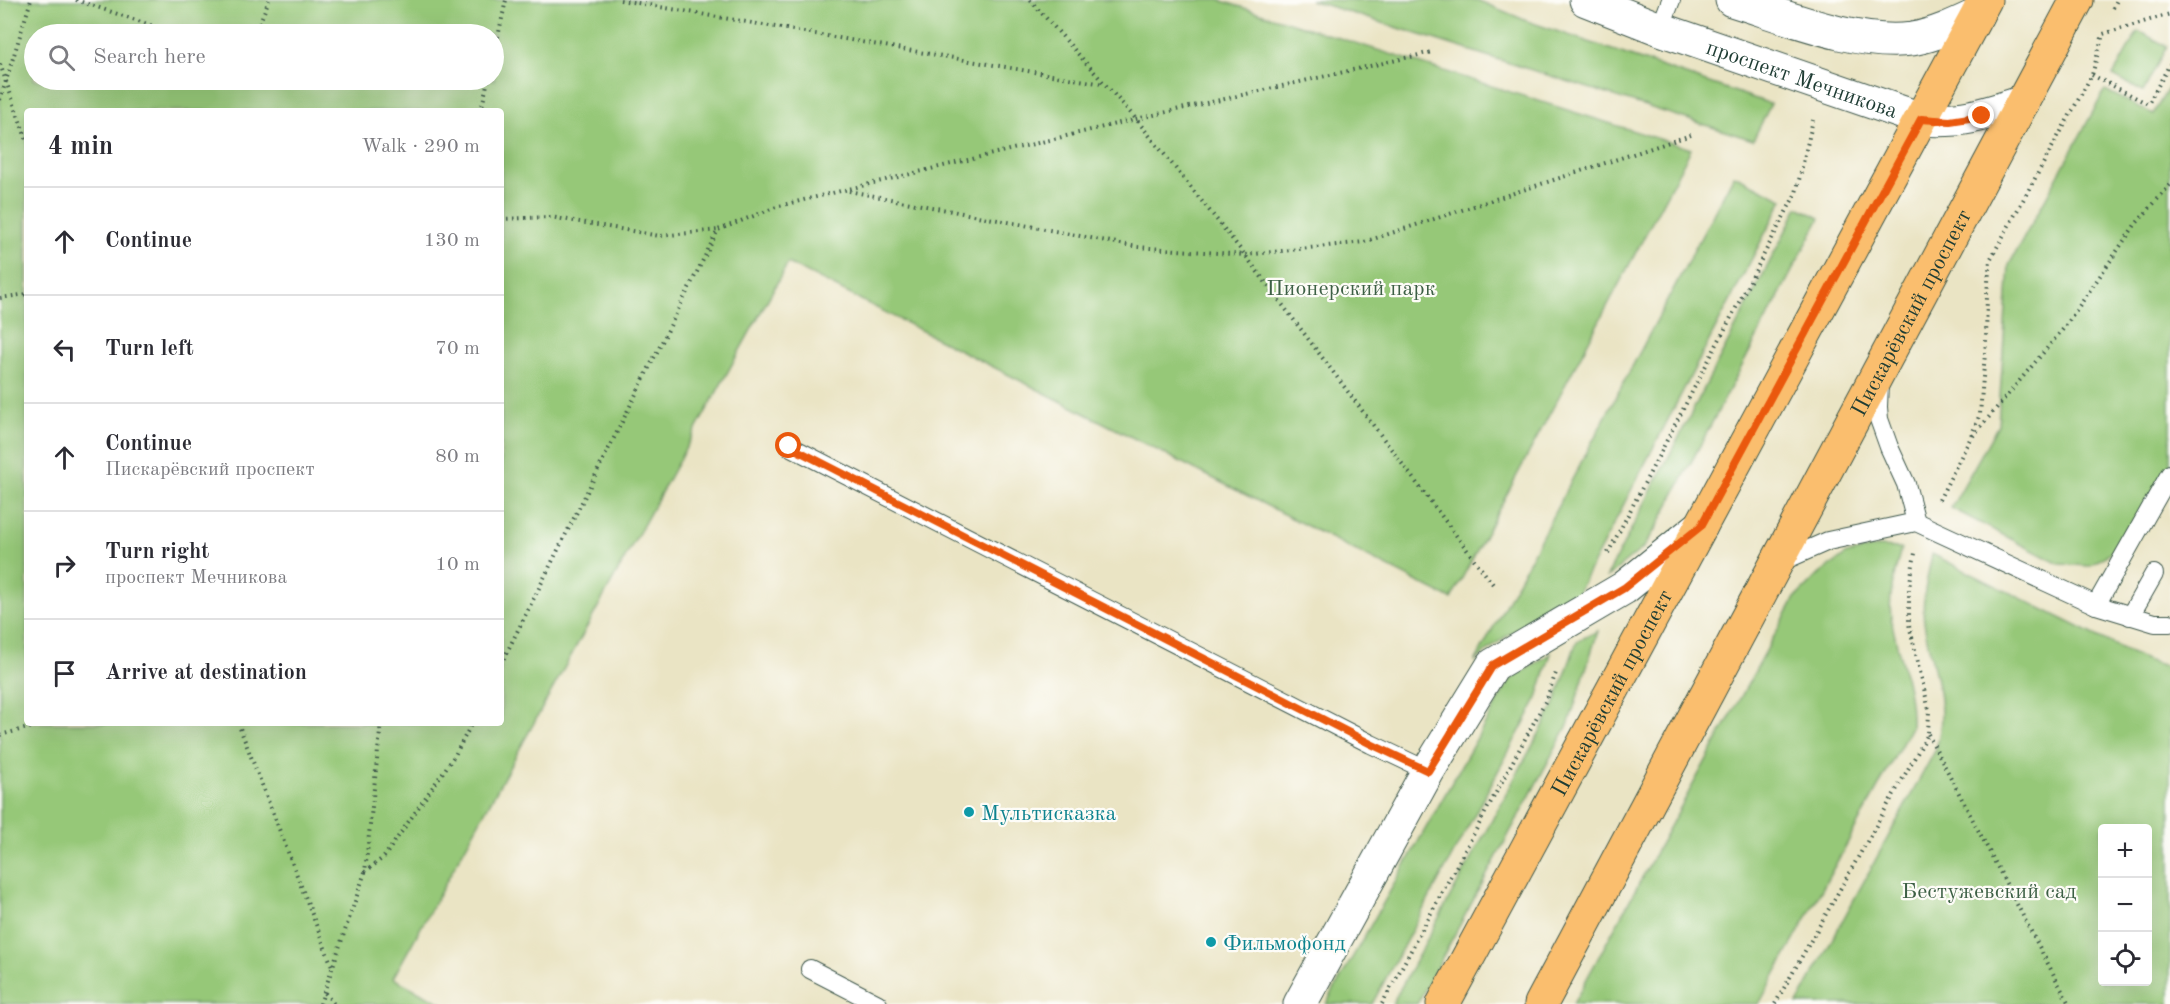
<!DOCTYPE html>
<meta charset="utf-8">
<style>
body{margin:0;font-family:"Old Standard TT",serif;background:#f7f7f7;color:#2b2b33}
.controls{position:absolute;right:18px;bottom:18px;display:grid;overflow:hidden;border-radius:6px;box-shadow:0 6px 24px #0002}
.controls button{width:54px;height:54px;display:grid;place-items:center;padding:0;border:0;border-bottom:2px solid #e1e1e2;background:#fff;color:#2b2b33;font:30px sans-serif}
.stop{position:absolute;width:18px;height:18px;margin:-14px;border:4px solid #ea580c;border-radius:50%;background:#fff}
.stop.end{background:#ea580c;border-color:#fff;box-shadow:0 2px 6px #0008}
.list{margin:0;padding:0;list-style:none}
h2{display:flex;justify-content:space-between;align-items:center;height:78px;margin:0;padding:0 24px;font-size:26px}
h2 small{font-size:20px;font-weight:400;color:#7c7c81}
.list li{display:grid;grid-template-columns:39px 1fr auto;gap:18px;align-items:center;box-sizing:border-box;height:108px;padding:0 24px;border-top:2px solid #e1e1e2}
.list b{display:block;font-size:22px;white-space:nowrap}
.list p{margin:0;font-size:20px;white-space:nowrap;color:#7c7c81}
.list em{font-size:20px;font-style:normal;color:#7c7c81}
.icon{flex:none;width:33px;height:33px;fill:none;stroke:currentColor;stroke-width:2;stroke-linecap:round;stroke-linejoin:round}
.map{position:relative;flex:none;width:2170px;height:1004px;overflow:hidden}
.search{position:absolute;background:#fff;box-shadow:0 6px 24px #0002;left:24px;top:24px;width:480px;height:66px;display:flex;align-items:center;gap:15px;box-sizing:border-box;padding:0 21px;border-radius:33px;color:#7c7c81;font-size:22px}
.panel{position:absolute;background:#fff;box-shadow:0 6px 24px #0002;left:24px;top:108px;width:480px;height:618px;border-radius:6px}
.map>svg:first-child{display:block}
</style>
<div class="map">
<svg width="2170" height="1004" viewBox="0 0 2170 1004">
<rect width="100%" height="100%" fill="#fdfcf7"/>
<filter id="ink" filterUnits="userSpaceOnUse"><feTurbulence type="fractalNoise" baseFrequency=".0167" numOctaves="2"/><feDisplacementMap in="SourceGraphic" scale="12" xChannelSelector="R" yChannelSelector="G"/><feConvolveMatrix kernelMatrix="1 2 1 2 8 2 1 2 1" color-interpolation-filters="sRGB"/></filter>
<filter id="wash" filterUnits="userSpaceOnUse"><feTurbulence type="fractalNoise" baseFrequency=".008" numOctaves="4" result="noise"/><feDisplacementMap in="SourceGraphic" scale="24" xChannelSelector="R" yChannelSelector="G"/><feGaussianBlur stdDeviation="1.35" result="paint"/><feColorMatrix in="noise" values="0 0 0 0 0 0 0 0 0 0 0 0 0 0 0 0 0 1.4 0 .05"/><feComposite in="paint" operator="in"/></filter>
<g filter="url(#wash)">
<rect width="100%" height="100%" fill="#eae4c4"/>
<g fill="#96c878" stroke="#5a8256" stroke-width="1.5" fill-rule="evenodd">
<path d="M 0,0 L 1219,0 L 1691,149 L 1451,599 L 788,263 L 393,978 L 443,1004 L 0,1004 ZM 34,34 L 494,34 L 494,80 L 34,80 ZM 27,111 L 501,111 L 501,723 L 27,723 Z"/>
<polygon points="1310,0 1477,0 1527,21 1771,104 1753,140"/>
<polygon points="2138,31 2167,46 2143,92 2113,76"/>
<polygon points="2170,85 2170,467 2128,539 2113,552 2089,566 2059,564 1951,508 1998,425 2009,265 2105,90 2153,114"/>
<path d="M 1734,175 L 1783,199 L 1577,594 C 1541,614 1505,633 1475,662 Z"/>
<polygon points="1798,207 1820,218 1658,525 1644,547 1606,578"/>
<path d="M 1876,547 L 1901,548 C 1896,569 1888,595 1891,617 C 1897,655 1913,688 1911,727 L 1759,1004 L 1573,1004 L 1795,598 L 1817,576 L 1847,554 Z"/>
<path d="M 1932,554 L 2145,660 L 2170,667 L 2170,1004 L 1797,1004 L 1936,749 C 1950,700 1931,670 1924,622 C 1921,600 1928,576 1932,554 ZM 2102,828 L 2148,828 L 2148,982 L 2102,982 Z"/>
<polygon points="1598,631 1569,723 1417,1004 1392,1004 1554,706 1577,641"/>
<polygon points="1551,653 1536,701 1372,1004 1326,1004 1510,680"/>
</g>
</g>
<g filter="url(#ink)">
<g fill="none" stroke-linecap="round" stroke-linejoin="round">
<g stroke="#3d564a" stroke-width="20">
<g id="service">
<polyline points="1660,29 1671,0"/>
<polyline points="1879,383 1878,407 1879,419 1889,447 1906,484 1916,522"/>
<polyline points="789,446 1371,744 1428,771"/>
<polyline points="1778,563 1828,541 1916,522 2096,605 2155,623 2170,623"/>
<polyline points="2096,605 2170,474"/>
<polyline points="2130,616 2154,574"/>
<polyline points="810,969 878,1004"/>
</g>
</g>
<g stroke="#3d564a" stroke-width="35">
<polyline id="minor" points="1300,1004 1428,771 1493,665 1624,588 1701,526"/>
</g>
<g stroke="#3d564a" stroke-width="35">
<g id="tertiary">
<path id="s1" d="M 1586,0 L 1660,29 L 1921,119 C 1963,122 1983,115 2023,102"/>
<path d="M 1732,0 C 1784,16 1859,47 1912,39 C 1935,35 1956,25 1977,15"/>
</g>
</g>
<g stroke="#3d564a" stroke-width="35">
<g id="primary">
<path id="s2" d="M 1443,1004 L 1985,0"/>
<path id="s3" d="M 1541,1004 L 2077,0"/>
</g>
</g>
<g stroke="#3d564a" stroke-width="4" stroke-dasharray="1.5 4.5" stroke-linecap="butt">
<polyline points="76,0 177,34"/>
<polyline points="620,0 1103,84"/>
<polyline points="1030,0 1136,119 1245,255 1495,587"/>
<polyline points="2113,8 2117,0"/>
<polyline points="255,34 269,0"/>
<polyline points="494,55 506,0"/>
<polyline points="0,64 27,141"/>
<polyline points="2092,75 2148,104 2170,64"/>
<polyline points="0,100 31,0"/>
<polyline points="481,111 488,80"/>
<polyline points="849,191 1137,247 1245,255 1364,242 1691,135"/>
<polyline points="501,219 551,217 660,236 718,230"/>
<polyline points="0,298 27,294"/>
<polyline points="1973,436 2064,328 2135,225 2170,185"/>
<polyline points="1939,500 1970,439 1980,414 1986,341 1987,293 1990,260 2092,75 2103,34 2170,14"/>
<polyline points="1608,553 1796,193 1813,120"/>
<polyline points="501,664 718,230 779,206 1136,119 1432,52"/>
<polyline points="238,723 332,966"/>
<polyline points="1928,734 2069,1004"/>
<polyline points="0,735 48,723"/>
<polyline points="365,872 384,857 455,755 472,723"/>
<polyline points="325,993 334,1004"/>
<polyline points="320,1004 365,872 381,723"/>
<polyline points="1382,1004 1546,700 1557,670"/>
<polyline points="1775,1004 1928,734 1929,710 1909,624 1909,588 1915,553"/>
</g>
<use href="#service" stroke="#fff" stroke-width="18"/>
<use href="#minor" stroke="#fff" stroke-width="33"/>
<use href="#tertiary" stroke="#fff" stroke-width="33"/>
<use href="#primary" stroke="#fabe6e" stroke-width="33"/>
</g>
</g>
<g fill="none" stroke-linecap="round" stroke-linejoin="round" filter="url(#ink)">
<polyline stroke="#ea580c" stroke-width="8" points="789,446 1371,744 1428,771 1493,665 1624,588 1701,526 1921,119 1950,121 1982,116"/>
</g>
<g fill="#0f9aa8" stroke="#fdfcf7" stroke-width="2">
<circle cx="969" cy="812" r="6"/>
<circle cx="1211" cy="942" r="6"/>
</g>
<g text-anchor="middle" stroke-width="4.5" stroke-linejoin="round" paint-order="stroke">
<g font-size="22" fill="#1f3d34" stroke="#fdfcf7">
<text dy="8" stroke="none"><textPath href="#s1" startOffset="230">проспект Мечникова</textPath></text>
<text dy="8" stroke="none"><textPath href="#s3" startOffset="784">Пискарёвский проспект</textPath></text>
<text dy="8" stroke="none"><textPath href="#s2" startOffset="354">Пискарёвский проспект</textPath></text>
</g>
<g font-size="22" fill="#3d6045" stroke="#fdfcf7">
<text x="1351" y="295">Пионерский парк</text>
<text x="1989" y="898">Бестужевский сад</text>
</g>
<g font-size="22" fill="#0d838f" stroke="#fdfcf7" text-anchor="start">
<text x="981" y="820">Мультисказка</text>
<text x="1223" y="950">Фильмофонд</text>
</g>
</g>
</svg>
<div class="controls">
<button>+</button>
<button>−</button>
<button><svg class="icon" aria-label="locate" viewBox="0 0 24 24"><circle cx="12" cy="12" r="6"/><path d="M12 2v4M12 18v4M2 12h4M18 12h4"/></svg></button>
</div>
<div class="stop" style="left:789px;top:446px"></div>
<div class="stop end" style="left:1982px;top:116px"></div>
<div class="search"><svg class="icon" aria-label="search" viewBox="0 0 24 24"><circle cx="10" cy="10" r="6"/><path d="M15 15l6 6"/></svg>Search here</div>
<section class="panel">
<h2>4 min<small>Walk · 290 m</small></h2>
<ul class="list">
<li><svg class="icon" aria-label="ahead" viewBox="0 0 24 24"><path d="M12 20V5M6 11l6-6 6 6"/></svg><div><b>Continue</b></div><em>130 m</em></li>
<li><svg class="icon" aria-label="left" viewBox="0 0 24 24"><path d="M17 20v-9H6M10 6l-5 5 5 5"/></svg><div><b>Turn left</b></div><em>70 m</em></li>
<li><svg class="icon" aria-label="ahead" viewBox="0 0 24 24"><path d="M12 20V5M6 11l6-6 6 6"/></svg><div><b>Continue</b><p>Пискарёвский проспект</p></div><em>80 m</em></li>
<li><svg class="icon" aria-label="right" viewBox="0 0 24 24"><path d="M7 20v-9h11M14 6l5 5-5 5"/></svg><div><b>Turn right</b><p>проспект Мечникова</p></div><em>10 m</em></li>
<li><svg class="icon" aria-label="arrive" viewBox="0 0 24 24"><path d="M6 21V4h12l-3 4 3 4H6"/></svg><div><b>Arrive at destination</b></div></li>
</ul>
</section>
</div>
